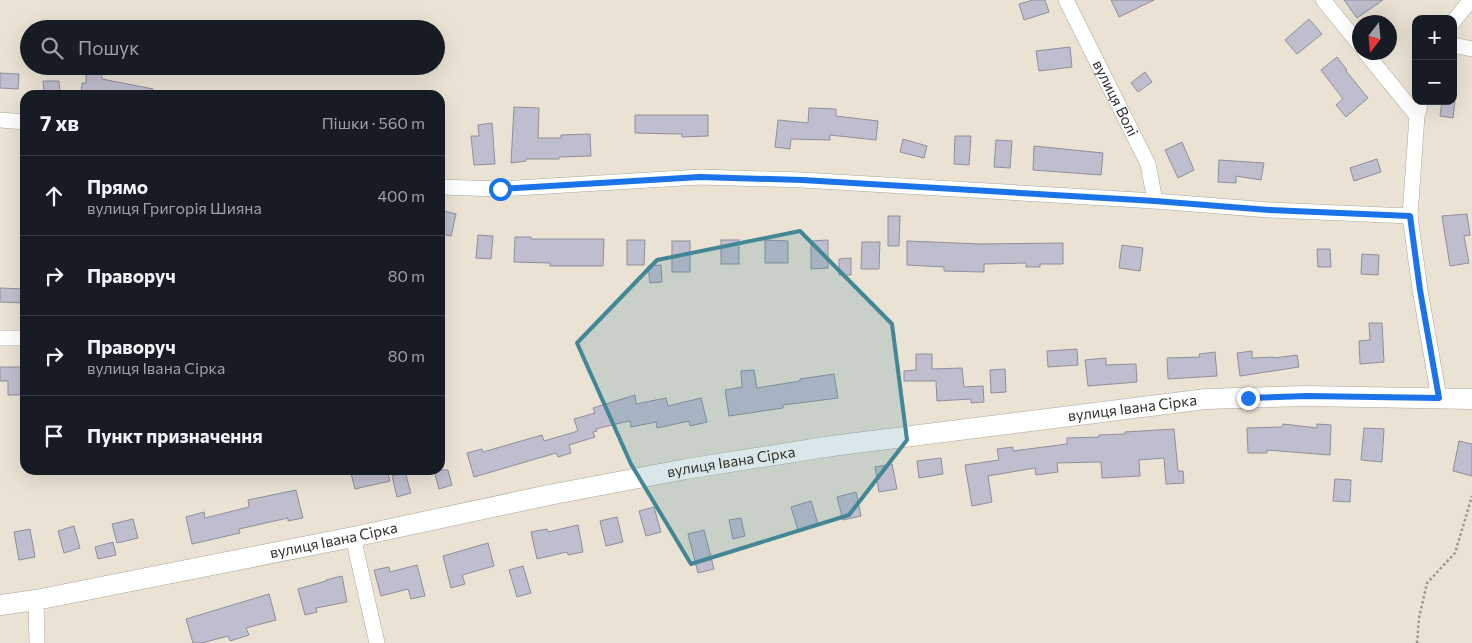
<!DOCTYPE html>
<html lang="uk">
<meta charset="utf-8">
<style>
body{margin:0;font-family:Commissioner,sans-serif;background:#20242c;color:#f1f3f6}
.controls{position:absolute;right:15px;top:15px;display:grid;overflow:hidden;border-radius:10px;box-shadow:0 5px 20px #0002}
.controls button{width:45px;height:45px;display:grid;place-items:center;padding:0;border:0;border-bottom:1px solid #363941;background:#171b24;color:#f1f3f6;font:25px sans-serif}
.compass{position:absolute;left:1352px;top:15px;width:45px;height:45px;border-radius:50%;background:#171b24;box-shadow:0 5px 20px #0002;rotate:196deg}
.stop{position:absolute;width:15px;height:15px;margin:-11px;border:4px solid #1a73e8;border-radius:50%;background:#fff}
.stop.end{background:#1a73e8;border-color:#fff;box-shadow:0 1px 5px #0008}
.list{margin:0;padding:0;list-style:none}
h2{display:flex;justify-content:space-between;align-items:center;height:65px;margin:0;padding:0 20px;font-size:21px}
h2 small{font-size:16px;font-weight:400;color:#9ea1a6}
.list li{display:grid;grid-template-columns:32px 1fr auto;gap:15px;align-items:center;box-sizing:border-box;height:80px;padding:0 20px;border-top:1px solid #363941}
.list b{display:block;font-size:19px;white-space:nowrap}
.list p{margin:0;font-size:16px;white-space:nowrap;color:#9ea1a6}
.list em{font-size:16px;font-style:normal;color:#9ea1a6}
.icon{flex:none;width:28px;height:28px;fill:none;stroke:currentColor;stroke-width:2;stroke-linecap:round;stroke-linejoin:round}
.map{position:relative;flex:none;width:1472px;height:643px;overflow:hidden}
.search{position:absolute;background:#171b24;box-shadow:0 5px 20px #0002;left:20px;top:20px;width:425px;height:55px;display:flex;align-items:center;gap:12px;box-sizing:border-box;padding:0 18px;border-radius:28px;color:#9ea1a6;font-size:19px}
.panel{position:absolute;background:#171b24;box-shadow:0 5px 20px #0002;left:20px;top:90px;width:425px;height:385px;border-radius:15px}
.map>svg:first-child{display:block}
</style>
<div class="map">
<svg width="1472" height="643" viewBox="0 0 1472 643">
<rect width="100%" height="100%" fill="#eae3d4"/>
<g fill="#c0bece" stroke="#8f8e9c">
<polygon points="1033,0 1045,0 1049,12 1024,20 1019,4"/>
<polygon points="1111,0 1154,0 1119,17"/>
<polygon points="1344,0 1383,0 1357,18"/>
<polygon points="1309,19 1322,34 1297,54 1285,40"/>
<polygon points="1070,47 1072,67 1039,71 1036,51"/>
<polygon points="1337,57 1347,70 1346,71 1368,98 1346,117 1336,105 1343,99 1321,70"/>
<polygon points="86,66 102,66 102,79 153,89 152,95 81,95 82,83 86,83"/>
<polygon points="1145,72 1152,82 1138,92 1131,83"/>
<polygon points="0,73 19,74 18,89 0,88"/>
<polygon points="43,81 59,81 60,95 44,95"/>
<polygon points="1442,101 1455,101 1453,118 1440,116"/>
<polygon points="514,107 539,108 538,138 561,138 561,135 590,134 591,156 559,157 559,159 526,159 526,161 511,163"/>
<polygon points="809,108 836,109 836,116 878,121 876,140 830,135 830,140 791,139 790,149 775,147 778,120 808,123"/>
<polygon points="635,115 708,115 708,136 682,137 682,134 635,133"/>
<polygon points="492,123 495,164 474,165 471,136 479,136 478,125"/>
<polygon points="955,136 971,136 969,165 954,164"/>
<polygon points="903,139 927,146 924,158 900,152"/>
<polygon points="996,140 1012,141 1010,168 994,167"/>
<polygon points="1182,142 1194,170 1178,178 1165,150"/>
<polygon points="1034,146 1103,153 1101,175 1033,170"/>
<polygon points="1377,159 1381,172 1354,181 1350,168"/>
<polygon points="1219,160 1264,163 1261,180 1236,176 1236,183 1218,182"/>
<polygon points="440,210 456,214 451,236 440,234"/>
<polygon points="1467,214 1470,235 1464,236 1469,263 1450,266 1442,216"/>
<polygon points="888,216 900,216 899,246 888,246"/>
<polygon points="478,235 493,236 491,259 476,258"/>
<polygon points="515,237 531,237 531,239 604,239 603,266 550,266 550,263 514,262"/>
<polygon points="627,240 645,240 644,265 627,265"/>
<rect x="721" y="240" width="18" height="24"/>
<polygon points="765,240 788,241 788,263 765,263"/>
<polygon points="828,240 828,268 811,269 811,241"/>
<rect x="672" y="241" width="18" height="31"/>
<polygon points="907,241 981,244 1063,243 1063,264 1040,264 1040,267 1026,267 1026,263 984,264 984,272 944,271 944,267 907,265"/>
<polygon points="862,242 880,242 879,269 861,269"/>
<polygon points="1122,245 1143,248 1140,271 1119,268"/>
<polygon points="1317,249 1330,249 1331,267 1318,267"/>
<polygon points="1362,254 1379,255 1378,275 1361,274"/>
<polygon points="851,258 851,275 839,275 839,259"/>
<polygon points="661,265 662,282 650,283 648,266"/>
<polygon points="0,288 25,289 25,303 0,302"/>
<polygon points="1369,323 1382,323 1384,362 1360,364 1359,341 1370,340"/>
<polygon points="1077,349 1078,365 1048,367 1047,351"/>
<polygon points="1252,351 1252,358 1274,357 1274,358 1297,355 1299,367 1240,376 1237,353"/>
<polygon points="1215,352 1217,376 1168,379 1167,358 1200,357 1199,354"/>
<polygon points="916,354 932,354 932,369 962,368 964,387 983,386 984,402 971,403 971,399 937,401 936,381 904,381 904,371 916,370"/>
<polygon points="1106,358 1106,365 1136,364 1137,382 1088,386 1085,360"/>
<polygon points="0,367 25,367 25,395 8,395 8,381 0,381"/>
<polygon points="1005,369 1006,392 991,393 990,370"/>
<polygon points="754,370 757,388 800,381 800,379 834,374 838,398 783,405 783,408 729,416 725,390 742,387 741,371"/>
<polygon points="635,395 636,404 666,398 668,406 701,398 707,422 690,426 689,421 657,428 656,422 631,427 630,421 616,424 596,429 597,431 593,432 595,437 569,445 571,453 558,457 556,453 474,477 467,453 482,449 483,452 542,435 544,441 578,431 574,419 595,413 593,408"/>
<polygon points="1283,424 1317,428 1317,424 1331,425 1330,455 1267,450 1267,453 1248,453 1247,428 1282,427"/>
<polygon points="1364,428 1384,429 1382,462 1361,460"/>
<polygon points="1174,429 1178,471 1183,471 1184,483 1166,484 1164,458 1139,460 1140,476 1102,478 1101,462 1057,463 1058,472 1036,475 1035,468 988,476 992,502 972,506 965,465 999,460 997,449 1013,447 1013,451 1067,444 1067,438 1099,437 1099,435 1125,434 1125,432"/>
<polygon points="1459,441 1472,444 1472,476 1453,471"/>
<polygon points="941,458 943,474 919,478 917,461"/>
<polygon points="892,464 897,489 879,492 875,467"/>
<polygon points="350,470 387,470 390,481 355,489"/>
<polygon points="434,470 448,470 452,485 439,489"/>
<polygon points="405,472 411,493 397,497 392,476"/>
<polygon points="1335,479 1351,480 1350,502 1333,501"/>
<polygon points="296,490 303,518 288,521 288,518 239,529 240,533 192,544 186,517 204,512 205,518 249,507 248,500"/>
<polygon points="856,492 861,516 843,520 837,497"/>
<polygon points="811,501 818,524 798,530 791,507"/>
<polygon points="654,507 661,532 646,536 639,511"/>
<polygon points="617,517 623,542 606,546 600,521"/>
<polygon points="741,518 745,536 733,539 729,520"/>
<polygon points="133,519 138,538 117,543 112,524"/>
<polygon points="578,525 583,552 568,555 567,552 537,559 531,532 547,529 548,532"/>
<polygon points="74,526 80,548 64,553 58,531"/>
<polygon points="30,529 35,557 19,560 14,532"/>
<polygon points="704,530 714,569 698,573 688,534"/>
<polygon points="113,542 116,555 98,559 95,547"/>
<polygon points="488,543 494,566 462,575 465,584 451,588 443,556"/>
<polygon points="417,565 425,596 411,599 408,589 381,596 374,570 389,567 390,572"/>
<polygon points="523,566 531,593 517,597 509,570"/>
<polygon points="342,576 347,602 316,608 317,612 305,615 298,589 326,581 326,580"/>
<polygon points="269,594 276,620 246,628 249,635 230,641 228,636 202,643 193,643 186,619"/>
</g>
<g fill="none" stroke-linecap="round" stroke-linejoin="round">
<g stroke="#ada698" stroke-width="16">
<g id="minor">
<path id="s1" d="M 1066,0 L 1148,164 L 1155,201"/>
<polyline points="1323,0 1360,45"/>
<polyline points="1453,22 1471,0"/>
<polyline points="1453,45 1472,49"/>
<polyline points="1365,52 1417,116"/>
<polyline points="0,120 25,122"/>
<polyline points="440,187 500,189 700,177 802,180 1155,201 1269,210 1410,216 1417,116 1421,101"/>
<polyline points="1410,216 1420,290 1439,398"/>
<polyline points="0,338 25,338"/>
<polyline points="353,537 377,643"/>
<polyline points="36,600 37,643"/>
</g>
</g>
<g stroke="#ada698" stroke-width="21">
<g id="tertiary">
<path id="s2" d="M 0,605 L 36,600 L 353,537 L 549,495 L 686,469 L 832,446 L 1206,399 L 1307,396 L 1472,399"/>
</g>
</g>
<polyline stroke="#9d988d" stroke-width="2.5" stroke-dasharray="2.5 2.5" stroke-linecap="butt" points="1417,643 1419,618 1427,583 1455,553 1472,496"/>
<use href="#minor" stroke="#fff" stroke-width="15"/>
<use href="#tertiary" stroke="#fff" stroke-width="20"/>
</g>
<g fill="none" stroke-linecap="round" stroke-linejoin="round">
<polyline stroke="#1a73e8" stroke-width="6" points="500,189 700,177 802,180 1155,201 1269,210 1410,216 1420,290 1439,398 1307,396 1248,398"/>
</g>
<path fill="#438796" fill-opacity="0.2" stroke="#438796" stroke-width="4" stroke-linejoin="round" d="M 800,231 L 892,324 L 907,440 L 849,515 L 691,564 L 631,464 L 577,343 L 657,260 Z"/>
<g text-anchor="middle" stroke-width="4" stroke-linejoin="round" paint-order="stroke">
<g font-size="15" fill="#34312b" stroke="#eae3d4">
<text dy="5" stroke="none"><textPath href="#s1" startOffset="110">вулиця Волі</textPath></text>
<text dy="5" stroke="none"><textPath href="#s2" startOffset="1150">вулиця Івана Сірка</textPath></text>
<text dy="5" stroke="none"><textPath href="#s2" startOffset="745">вулиця Івана Сірка</textPath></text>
<text dy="5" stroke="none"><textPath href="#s2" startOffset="340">вулиця Івана Сірка</textPath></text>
</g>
</g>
</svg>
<div class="controls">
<button>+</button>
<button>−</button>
</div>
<svg class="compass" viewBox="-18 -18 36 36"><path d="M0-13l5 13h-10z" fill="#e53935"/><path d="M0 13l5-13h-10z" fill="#9ea1a6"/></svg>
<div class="stop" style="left:500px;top:189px"></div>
<div class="stop end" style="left:1248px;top:398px"></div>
<div class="search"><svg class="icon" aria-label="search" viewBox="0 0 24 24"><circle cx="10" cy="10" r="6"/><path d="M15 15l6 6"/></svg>Пошук</div>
<section class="panel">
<h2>7 хв<small>Пішки · 560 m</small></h2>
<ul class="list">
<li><svg class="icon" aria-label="ahead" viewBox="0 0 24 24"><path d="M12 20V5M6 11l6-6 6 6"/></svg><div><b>Прямо</b><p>вулиця Григорія Шияна</p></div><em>400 m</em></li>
<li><svg class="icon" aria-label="right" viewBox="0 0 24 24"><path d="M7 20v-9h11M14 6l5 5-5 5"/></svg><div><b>Праворуч</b></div><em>80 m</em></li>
<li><svg class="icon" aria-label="right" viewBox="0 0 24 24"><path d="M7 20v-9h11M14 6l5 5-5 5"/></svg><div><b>Праворуч</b><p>вулиця Івана Сірка</p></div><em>80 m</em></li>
<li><svg class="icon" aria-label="arrive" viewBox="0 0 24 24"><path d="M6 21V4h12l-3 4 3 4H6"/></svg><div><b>Пункт призначення</b></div></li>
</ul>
</section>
</div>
